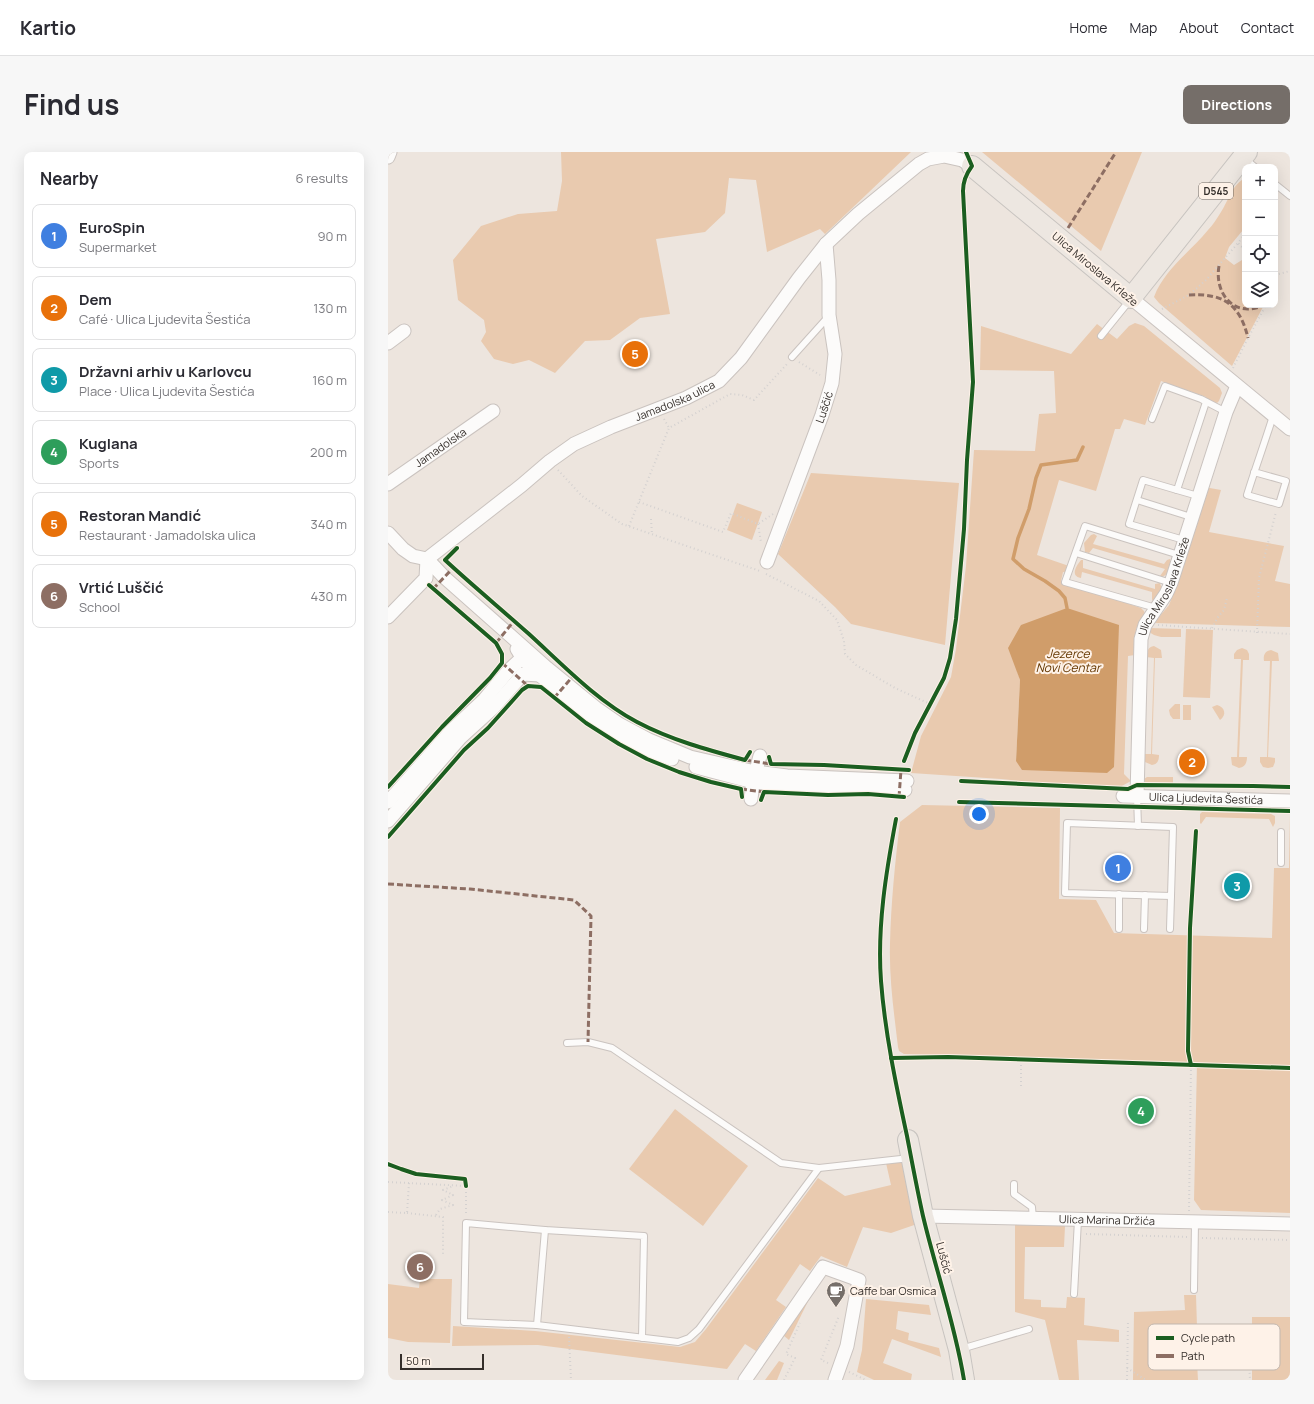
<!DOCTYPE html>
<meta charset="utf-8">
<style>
body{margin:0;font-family:Manrope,sans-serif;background:#f7f7f7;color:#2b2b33}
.controls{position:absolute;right:12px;top:12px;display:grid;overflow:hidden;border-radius:8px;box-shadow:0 4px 16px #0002}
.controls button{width:36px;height:36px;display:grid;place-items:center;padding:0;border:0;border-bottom:1px solid #e1e1e2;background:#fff;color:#2b2b33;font:20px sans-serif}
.scale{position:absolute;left:12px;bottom:10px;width:84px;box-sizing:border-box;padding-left:4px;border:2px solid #342e2a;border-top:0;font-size:11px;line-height:14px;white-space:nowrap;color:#342e2a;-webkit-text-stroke:3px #fef2e8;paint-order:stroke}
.you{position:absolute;left:591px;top:662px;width:14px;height:14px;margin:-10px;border:3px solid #fff;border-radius:50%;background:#1a73e8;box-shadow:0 0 0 6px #1a73e833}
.badge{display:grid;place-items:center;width:26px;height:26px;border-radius:50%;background:#756e69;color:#fff;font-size:13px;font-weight:700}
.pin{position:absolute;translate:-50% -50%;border:2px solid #fff;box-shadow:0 1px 4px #0006}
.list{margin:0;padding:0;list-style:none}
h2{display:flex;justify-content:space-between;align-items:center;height:52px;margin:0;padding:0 16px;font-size:17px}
h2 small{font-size:13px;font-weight:400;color:#7c7c81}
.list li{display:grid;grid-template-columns:26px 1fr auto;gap:12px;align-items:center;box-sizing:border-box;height:64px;margin:0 8px 8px;padding:0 8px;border:1px solid #e1e1e2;border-radius:8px}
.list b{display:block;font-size:15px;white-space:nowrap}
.list p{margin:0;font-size:13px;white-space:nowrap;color:#7c7c81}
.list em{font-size:13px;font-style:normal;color:#7c7c81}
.icon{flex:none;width:22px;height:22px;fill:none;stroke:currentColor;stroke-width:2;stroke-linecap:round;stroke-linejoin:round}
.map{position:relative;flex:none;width:902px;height:1228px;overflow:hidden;border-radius:8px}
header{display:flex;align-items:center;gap:24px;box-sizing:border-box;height:56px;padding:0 20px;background:#fff;border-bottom:1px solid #e1e1e2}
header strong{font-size:19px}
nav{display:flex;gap:22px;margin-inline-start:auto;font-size:14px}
.intro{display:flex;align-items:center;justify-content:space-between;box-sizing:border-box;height:96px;padding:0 24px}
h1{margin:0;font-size:28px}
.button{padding:10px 18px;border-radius:8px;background:#756e69;color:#fff;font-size:14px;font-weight:700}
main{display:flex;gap:24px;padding:0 24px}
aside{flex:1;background:#fff;border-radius:8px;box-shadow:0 4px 16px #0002}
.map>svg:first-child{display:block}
</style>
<header>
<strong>Kartio</strong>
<nav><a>Home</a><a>Map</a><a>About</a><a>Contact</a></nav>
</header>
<div class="intro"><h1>Find us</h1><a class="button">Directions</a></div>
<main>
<aside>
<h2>Nearby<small>6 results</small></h2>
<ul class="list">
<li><span class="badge" style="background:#3f7fe0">1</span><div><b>EuroSpin</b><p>Supermarket</p></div><em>90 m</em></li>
<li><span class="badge" style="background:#e8710a">2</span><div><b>Dem</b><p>Café · Ulica Ljudevita Šestića</p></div><em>130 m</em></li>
<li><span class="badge" style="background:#0f9aa8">3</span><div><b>Državni arhiv u Karlovcu</b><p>Place · Ulica Ljudevita Šestića</p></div><em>160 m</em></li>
<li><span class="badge" style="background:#2e9e5b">4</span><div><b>Kuglana</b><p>Sports</p></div><em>200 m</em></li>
<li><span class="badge" style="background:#e8710a">5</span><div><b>Restoran Mandić</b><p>Restaurant · Jamadolska ulica</p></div><em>340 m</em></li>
<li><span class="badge" style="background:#8d6e63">6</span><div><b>Vrtić Luščić</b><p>School</p></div><em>430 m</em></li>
</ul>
</aside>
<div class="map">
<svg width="902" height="1228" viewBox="0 0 902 1228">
<rect width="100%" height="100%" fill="#ede5de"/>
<g fill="#e9caaf" fill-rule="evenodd">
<polygon points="173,0 523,0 437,82 432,77 379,100 368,28 341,26 337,61 317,80 268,87 282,162 252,166 222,188 197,189 167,221 141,208 125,212 106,207 93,189 98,180 96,168 70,148 65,108 93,74 130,62 169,59 174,29"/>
<polygon points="594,0 754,0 713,99"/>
<path d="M 857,26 L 857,80 L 855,78 L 841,95 L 837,106 L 846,113 L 854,108 L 857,108 L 857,153 L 876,153 L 844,214 L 771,151 L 766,145 C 776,118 802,100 820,78 C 825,73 829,66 833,60 C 841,48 843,34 857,26 Z"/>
<path d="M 747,171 L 756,174 L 832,236 L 834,241 L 831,249 L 829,251 L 818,247 L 818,245 L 773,229 L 757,273 L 736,267 L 732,277 L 727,277 L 708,339 L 671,328 L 649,403 L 681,414 L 679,421 L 675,420 L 673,429 L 753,456 L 756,459 L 757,462 L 748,477 L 747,503 L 740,504 L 736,622 L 743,629 L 732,635 L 673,633 L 613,627 L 523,621 L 533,584 L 563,525 L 568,497 L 578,414 L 586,298 L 647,299 L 651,262 L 668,261 L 666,219 L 592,218 L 593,174 L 683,202 L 709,172 L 729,187 L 741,174 ZM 629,518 L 719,621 L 628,609 L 632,528 Z"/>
<polygon points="423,321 571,331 557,493 463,472 447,455 390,402"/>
<polygon points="816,335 833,338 821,380 896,394 887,429 902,432 902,475 766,471 781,453 787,438"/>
<polygon points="349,351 374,360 364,388 339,378"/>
<path d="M 706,382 L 709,384 L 705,392 L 776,412 L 779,408 L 782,407 C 785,414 781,422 774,425 L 772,424 L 777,417 L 705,396 L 701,401 L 697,400 L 696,391 L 703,383 Z"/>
<path d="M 693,408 L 695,408 L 695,416 L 767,437 L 767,432 L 772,431 L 774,437 L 765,450 L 764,447 L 764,440 L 694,420 L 693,426 C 682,424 688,414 693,408 Z"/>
<polygon points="762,476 793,477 793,485 773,485 766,483 761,480"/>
<polygon points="798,477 825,478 822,546 795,545"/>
<path d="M 766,494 L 773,498 L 774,506 L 767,506 L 764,602 L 771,603 C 771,608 770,612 764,613 L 757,610 L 756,602 L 763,602 L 766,506 L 758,505 C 759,499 760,495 766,494 Z"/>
<path d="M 854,496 L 859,498 L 861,502 L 861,508 L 855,508 L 851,605 L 859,605 C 859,611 857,615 851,616 L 844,613 L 843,605 L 849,605 L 853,507 L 846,507 L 846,502 L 849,498 Z"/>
<path d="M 883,498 L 890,501 L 891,509 L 884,509 L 880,605 L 887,606 L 887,610 L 885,615 L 880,616 L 875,615 L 872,610 L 872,605 L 879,605 L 882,509 L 876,509 C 875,503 877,499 883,498 Z"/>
<polygon points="787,552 792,552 792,567 785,567 782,563 781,558"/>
<rect x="795" y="553" width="8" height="15"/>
<path d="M 829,553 C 837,555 839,563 832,568 L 824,555 Z"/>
<polygon points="759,625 785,625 785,631 757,630 756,627"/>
<path d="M 534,653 L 672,656 L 671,747 L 708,748 L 726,781 L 884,786 L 886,716 L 901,716 L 902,663 L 902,1061 L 813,1058 L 806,1048 L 809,911 L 516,902 L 511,899 L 510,895 C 506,861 501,826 502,792 C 503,751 507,711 512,670 Z"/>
<polygon points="814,660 883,662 887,664 887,671 885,675 881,667 818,665 813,672 812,671 812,662"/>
<polygon points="287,957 360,1014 315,1074 241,1017"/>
<polygon points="518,1009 532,1071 503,1081 475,1075 459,1115 433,1104 422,1119 412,1112 388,1148 398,1155 368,1199 357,1192 339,1217 150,1193 64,1194 65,1174 147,1179 292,1195 307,1190 318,1177 430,1026 457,1044 503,1033 498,1011"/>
<polygon points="627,1073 677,1074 676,1095 637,1095 636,1147 653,1148 653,1155 678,1156 679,1145 697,1146 696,1173 731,1178 731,1190 689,1188 691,1228 671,1228 657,1168 627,1160"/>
<polygon points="32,1127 64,1127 62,1191 20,1190 0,1186 0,1132 31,1136"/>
<polygon points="429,1131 401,1188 395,1183"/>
<polygon points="796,1143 808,1143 809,1175 851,1179 852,1192 808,1192 810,1228 745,1228 746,1160 797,1158"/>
<polygon points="478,1147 541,1153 543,1163 510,1159 508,1177 521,1181 520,1188 551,1196 553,1205 504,1187 495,1211 524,1222 523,1228 486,1228 469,1220 474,1198"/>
<rect x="864" y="1165" width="38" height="63"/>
<polygon points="391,1209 396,1211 389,1228 377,1228"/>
</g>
<polygon fill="#d09d6a" points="679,456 731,473 726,615 719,621 634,618 628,609 632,528 620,496 633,473"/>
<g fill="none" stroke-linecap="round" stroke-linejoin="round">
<polyline stroke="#d09d6a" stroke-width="3.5" points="679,456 677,446 671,439 657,429 636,417 625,407 630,386 641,357 648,326 653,313 689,308 695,295"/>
<g stroke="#cac3bf" stroke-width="8">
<g id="lane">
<polyline points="856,6 867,15"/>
<polyline points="887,32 902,44"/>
<polyline points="713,184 742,148"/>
<polyline points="404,205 440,165"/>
<polyline points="764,267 777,234 813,247 838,260"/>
<path d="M 866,320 L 898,329 L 891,352 L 859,343 C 867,317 877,290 885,264"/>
<polyline points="789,338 810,344"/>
<polyline points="749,348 803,365"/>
<polyline points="796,388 741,372 755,328 789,338 818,250"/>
<polyline points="688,401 783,431"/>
<polyline points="768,456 677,430 697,374 791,403"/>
<polyline points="749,644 750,674"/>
<polygon points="679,671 785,675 783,744 677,741"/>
<polyline points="893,680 893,711"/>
<polyline points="731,777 731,742"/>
<polyline points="756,777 757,743"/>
<polyline points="782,777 783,744"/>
<polyline points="179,891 200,890 224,896 393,1011 431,1016 311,1177 301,1186 290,1190 149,1173 76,1170 78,1071 157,1078 256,1084 254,1186"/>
<polyline points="431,1016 522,1006"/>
<polyline points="626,1032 626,1042 644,1055 645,1067"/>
<polyline points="806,1138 807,1070"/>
<polyline points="686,1142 690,1068"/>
<polyline points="149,1173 157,1078"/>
<polyline points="573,1197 641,1177"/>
</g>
</g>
<g stroke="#cac3bf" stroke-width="15">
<g id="street">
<polyline points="0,5 2,0"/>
<polyline points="743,146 902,277"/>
<polyline points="0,191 16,179"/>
<path id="s1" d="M 0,332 L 105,259"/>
<path id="s2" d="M 0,381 L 15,397 L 25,404 L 39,407 L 134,333 L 162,309 L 186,292 L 223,275 L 298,246 L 331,229 L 353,206 L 411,126 L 438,92 L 470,62 L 531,12 L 540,7 L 556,4 L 574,8 L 584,14"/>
<polyline points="39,407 56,425 159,516 208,556 231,572 261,588 302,605 367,620 399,624 519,629"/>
<path id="s3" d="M 379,410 L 434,263 L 444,231 L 447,202 L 441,163 L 441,128 L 438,92"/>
<polyline points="0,465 38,426 39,407"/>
<path d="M 129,497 C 138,513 153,524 167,536 C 195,559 225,582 258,597 C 267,601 275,604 284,607"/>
<polyline points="308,615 365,630 401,633 517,638"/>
<path id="s4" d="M 735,644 L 902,649"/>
<path id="s5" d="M 749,644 L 753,487 L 757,473 L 778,442 L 783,431 L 838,260 L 849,234"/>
<polyline points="363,647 365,630 372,604"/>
<polyline points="0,650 63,579 96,548 121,518 134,506 143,506"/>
<polyline points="0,669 72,586 105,556 135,522 152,523"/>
<path id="s6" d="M 535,1064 L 902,1072"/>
<polyline points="357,1228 435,1115 471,1128 459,1194 447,1228"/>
</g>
</g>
<g stroke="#c8c4c0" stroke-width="22">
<g id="primary">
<polyline points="584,14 743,146 859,0"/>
<polyline points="520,988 535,1064 571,1198 576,1228"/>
</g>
</g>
<g stroke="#d4d1d0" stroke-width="2" stroke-dasharray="1 3" stroke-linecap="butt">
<polyline points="857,82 850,91 857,98"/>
<polyline points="887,123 902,119"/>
<polyline points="774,157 801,143 818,128 850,91"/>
<polyline points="411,210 432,223"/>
<polyline points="845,216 859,188 878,153"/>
<polyline points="276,267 281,276"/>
<polyline points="170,318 194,344 234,372 372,419"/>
<polyline points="251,350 335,380 343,361 370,372 385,362"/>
<polyline points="263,367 264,382"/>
<polyline points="370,372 373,390"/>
<polyline points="241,374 281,276 342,242 354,243 366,248 399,212"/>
<polyline points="378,422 431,449 449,468 456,489 457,502 468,513 507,536 542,552"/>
<polyline points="770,473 902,482"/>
<polyline points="824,476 830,465 836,458 839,446"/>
<polyline points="869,481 871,426 888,360"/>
<polyline points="633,934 633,907"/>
<polyline points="0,1030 78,1034 78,1063"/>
<polyline points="801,1059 803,913 800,899 802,776 808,679"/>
<polyline points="0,1060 19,1061 21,1031"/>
<polyline points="19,1061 55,1065 55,1104"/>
<polyline points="48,1063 52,1057 65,1053 54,1048 65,1043 55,1038 65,1034"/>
<polyline points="698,1082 800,1085"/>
<polyline points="814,1086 902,1088"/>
<polyline points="859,1173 862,1228"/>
<polyline points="181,1185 183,1228"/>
<polyline points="440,1211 433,1208 451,1164"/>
<polyline points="739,1216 758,1228"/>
<polyline points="461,1220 478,1228"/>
<polyline points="396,1228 407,1206 398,1202 412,1171"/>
<polyline points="739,1228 740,1168"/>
</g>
<use href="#lane" stroke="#fcfbfa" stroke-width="6"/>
<use href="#street" stroke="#fcfbfa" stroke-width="13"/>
<use href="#primary" stroke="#ede7e1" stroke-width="20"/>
<g stroke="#8d6e63" stroke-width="3" stroke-dasharray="6 3" stroke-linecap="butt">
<polyline points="680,76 728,0"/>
<path d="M 831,114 C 826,142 847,167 876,153"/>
<path d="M 801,143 C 835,141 852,152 860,186"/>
<polyline points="45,437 65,416"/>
<polyline points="108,491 126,469"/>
<polyline points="114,511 140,534"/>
<polyline points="166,546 186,523"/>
<polyline points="357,608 383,612"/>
<polyline points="353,637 376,640"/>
<polyline points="511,645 513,618"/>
<polyline points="0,732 82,737 186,748 203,764 200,890"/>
</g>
<g stroke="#fef2e8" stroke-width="6">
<g id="cycleway">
<path d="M 69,396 L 57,408 C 84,433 113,457 141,482 C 175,513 208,548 249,570 C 283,588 320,598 357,608 L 362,600"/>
<polyline points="381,605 383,612 436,613 521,618"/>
<path d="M 516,609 L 527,581 L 556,526 L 562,506 L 568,467 L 576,377 L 579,308 L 585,230 L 575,39 C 575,29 578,22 584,14 L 578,0"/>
<polyline points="573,629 740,637 749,633 865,634 902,635"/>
<polyline points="0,635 54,575 102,526 114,511 114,502 108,491 41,433"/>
<polyline points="373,648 376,640 440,643 480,642 516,645"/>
<polyline points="571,650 902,659"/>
<path d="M 508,667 C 498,720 489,775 493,829 C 497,881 508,933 519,984 C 524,1010 529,1037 535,1064 C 548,1119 567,1172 576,1228"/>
<polyline points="0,685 76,598 100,576 134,538 140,534 153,535 198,571 231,592 259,607 291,620 323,630 353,637 354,645"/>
<polyline points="503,906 560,905 902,916"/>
<polyline points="803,913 800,899 802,776 808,679"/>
<polyline points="0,1012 13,1017 28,1022 77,1027 78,1034"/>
</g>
</g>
<use href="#cycleway" stroke="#1b5e20" stroke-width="4"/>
</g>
<defs>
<g id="cafe-pin" transform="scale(1)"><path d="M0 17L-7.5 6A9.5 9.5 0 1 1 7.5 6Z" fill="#756e69" stroke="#fef2e8"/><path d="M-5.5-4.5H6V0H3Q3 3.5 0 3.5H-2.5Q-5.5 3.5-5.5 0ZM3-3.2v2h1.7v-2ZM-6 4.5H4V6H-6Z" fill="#fff"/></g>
</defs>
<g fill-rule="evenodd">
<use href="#cafe-pin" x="448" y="1139"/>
</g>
<g text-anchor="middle" stroke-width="4" stroke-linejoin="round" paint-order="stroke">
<rect fill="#fef2e8" stroke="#716963" stroke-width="1" x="811" y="31" width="34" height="16" rx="3"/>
<g font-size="10" font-weight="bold" fill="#342e2a">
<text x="828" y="43">D545</text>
</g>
<g font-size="11" fill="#342e2a" stroke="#fef2e8">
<text transform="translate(707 117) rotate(40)" y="4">Ulica Miroslava Krleže</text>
<text dy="4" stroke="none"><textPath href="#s2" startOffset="345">Jamadolska ulica</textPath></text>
<text dy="4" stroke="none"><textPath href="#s3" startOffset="165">Luščić</textPath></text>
<text dy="4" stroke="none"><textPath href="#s1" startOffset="64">Jamadolska</textPath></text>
<text dy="4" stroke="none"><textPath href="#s5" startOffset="215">Ulica Miroslava Krleže</textPath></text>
<text dy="4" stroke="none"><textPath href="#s4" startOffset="83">Ulica Ljudevita Šestića</textPath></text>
<text dy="4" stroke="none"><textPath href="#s6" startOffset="184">Ulica Marina Držića</textPath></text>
<text transform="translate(556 1106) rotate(75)" y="4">Luščić</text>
</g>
<g font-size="11" fill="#342e2a" stroke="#fef2e8" text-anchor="start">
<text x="462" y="1143">Caffe bar Osmica</text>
</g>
<g font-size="12" font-style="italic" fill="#653700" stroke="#fef2e8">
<text x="680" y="506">Jezerce<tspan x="680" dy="14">Novi Centar</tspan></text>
</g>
</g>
<rect x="760" y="1172" width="132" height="46" rx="6" fill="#fef2e8" stroke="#c1b7af" stroke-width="1"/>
<rect x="768" y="1184" width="18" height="4" fill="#1b5e20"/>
<rect x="768" y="1202" width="18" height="4" fill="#8d6e63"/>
<g font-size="11" fill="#342e2a">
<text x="793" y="1190">Cycle path</text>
<text x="793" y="1208">Path</text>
</g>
</svg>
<div class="controls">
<button>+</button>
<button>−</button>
<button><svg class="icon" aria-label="locate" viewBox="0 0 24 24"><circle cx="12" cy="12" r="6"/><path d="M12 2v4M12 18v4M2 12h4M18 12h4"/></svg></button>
<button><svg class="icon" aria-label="layers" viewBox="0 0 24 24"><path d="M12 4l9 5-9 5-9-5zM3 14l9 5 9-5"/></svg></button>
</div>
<div class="scale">50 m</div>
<div class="you"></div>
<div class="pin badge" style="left:730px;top:716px;background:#3f7fe0">1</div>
<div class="pin badge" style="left:804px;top:610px;background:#e8710a">2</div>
<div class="pin badge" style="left:849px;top:734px;background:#0f9aa8">3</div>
<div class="pin badge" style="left:753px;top:959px;background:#2e9e5b">4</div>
<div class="pin badge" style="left:247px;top:202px;background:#e8710a">5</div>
<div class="pin badge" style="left:32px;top:1115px;background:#8d6e63">6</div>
</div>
</main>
